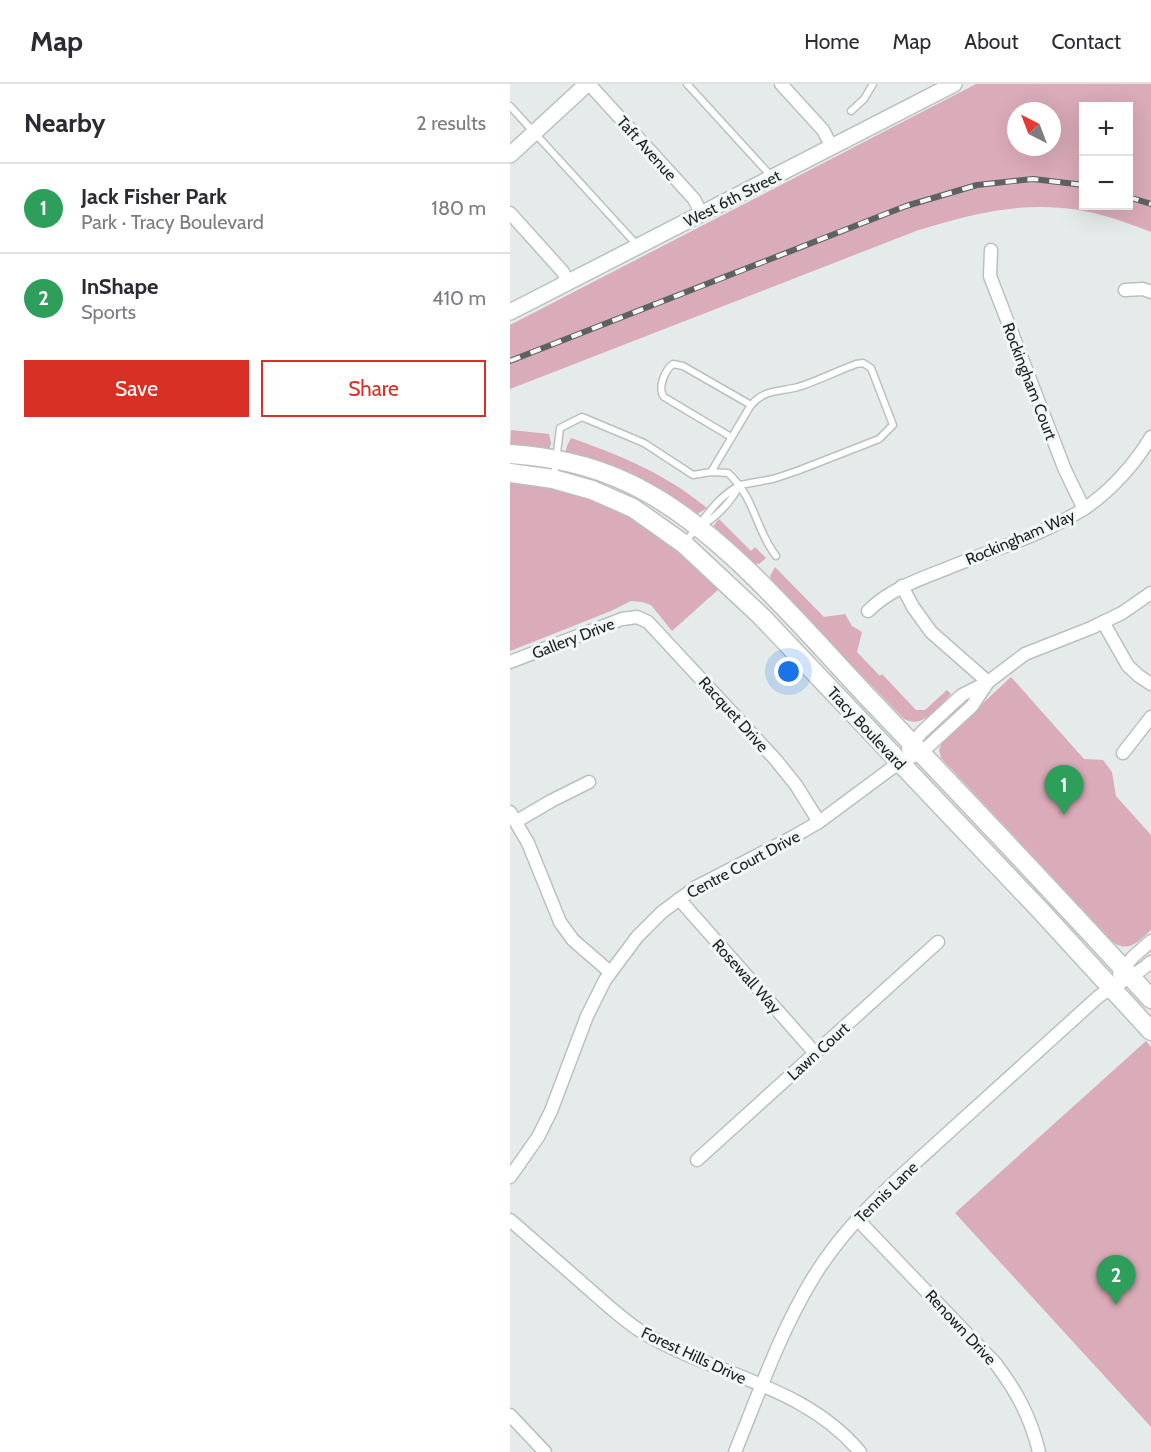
<!DOCTYPE html>
<meta charset="utf-8">
<style>
body{margin:0;font-family:Cabin,sans-serif;background:#f7f7f7;color:#2b2b33}
.controls{position:absolute;right:18px;top:18px;display:grid;overflow:hidden;border-radius:0px;box-shadow:0 6px 24px #0002}
.controls button{width:54px;height:54px;display:grid;place-items:center;padding:0;border:0;border-bottom:2px solid #e1e1e2;background:#fff;color:#2b2b33;font:30px sans-serif}
.compass{position:absolute;left:497px;top:18px;width:54px;height:54px;border-radius:50%;background:#fff;box-shadow:0 6px 24px #0002;rotate:318deg}
.you{position:absolute;left:279px;top:588px;width:21px;height:21px;margin:-15px;border:4px solid #fff;border-radius:50%;background:#1a73e8;box-shadow:0 0 0 9px #1a73e833}
.badge{display:grid;place-items:center;width:39px;height:39px;border-radius:50%;background:#d93025;color:#fff;font-size:20px;font-weight:700}
.pin{position:absolute;translate:-50% -50px;filter:drop-shadow(0 2px 3px #0008)}
.pin::after{content:'';position:absolute;top:32px;width:21px;height:18px;background:inherit;clip-path:polygon(0 0,100% 0,50% 100%)}
.list{margin:0;padding:0;list-style:none}
h2{display:flex;justify-content:space-between;align-items:center;height:78px;margin:0;padding:0 24px;font-size:26px}
h2 small{font-size:20px;font-weight:400;color:#7c7c81}
.list li{display:grid;grid-template-columns:39px 1fr auto;gap:18px;align-items:center;box-sizing:border-box;height:90px;padding:0 24px;border-top:2px solid #e1e1e2}
.list b{display:block;font-size:22px;white-space:nowrap}
.list p{margin:0;font-size:20px;white-space:nowrap;color:#7c7c81}
.list em{font-size:20px;font-style:normal;color:#7c7c81}
.actions{display:flex;gap:12px;padding:18px 24px}
.actions a{flex:1;padding:14px 0;border:2px solid #d93025;border-radius:0px;text-align:center;font-size:21px;color:#d93025}
.actions .main{background:#d93025;color:#fff}
.map{position:relative;flex:none;width:641px;height:1368px;overflow:hidden}
header{display:flex;align-items:center;gap:36px;box-sizing:border-box;height:84px;padding:0 30px;background:#fff;border-bottom:2px solid #e1e1e2}
header strong{font-size:28px}
nav{display:flex;gap:33px;margin-inline-start:auto;font-size:21px}
main{display:flex}
aside{flex:1;background:#fff}
.map>svg:first-child{display:block}
</style>
<header>
<strong>Map</strong>
<nav><a>Home</a><a>Map</a><a>About</a><a>Contact</a></nav>
</header>
<main>
<aside>
<h2>Nearby<small>2 results</small></h2>
<ul class="list">
<li><span class="badge" style="background:#2e9e5b">1</span><div><b>Jack Fisher Park</b><p>Park · Tracy Boulevard</p></div><em>180 m</em></li>
<li><span class="badge" style="background:#2e9e5b">2</span><div><b>InShape</b><p>Sports</p></div><em>410 m</em></li>
</ul>
<div class="actions"><a class="main">Save</a><a>Share</a></div>
</aside>
<div class="map">
<svg width="641" height="1368" viewBox="0 0 641 1368">
<rect width="100%" height="100%" fill="#e5ebea"/>
<g fill="#daabb8" fill-rule="evenodd">
<path d="M 466,0 L 641,0 L 641,148 C 628,143 615,138 602,134 C 533,112 472,126 406,147 L 0,305 L 0,241 ZM 574,22 L 618,22 L 618,122 L 574,122 ZM 506,27 L 542,27 L 542,63 L 506,63 Z"/>
<polygon points="1,346 39,350 41,359 39,367 0,363"/>
<path d="M 61,354 C 112,372 154,389 197,424 L 186,431 L 55,370 L 57,362 Z"/>
<path d="M 0,397 C 45,401 93,413 132,439 C 161,457 185,481 209,505 L 162,547 L 141,521 L 132,518 L 121,517 L 101,527 L 0,567 Z"/>
<polygon points="209,435 241,467 245,463 256,474 249,480 242,479 205,447 204,441"/>
<path d="M 265,483 L 314,533 L 335,530 L 342,542 L 352,548 L 347,568 L 370,592 L 372,590 L 406,626 L 415,626 L 437,606 L 441,610 C 428,623 412,647 393,634 L 262,498 L 260,492 Z"/>
<path d="M 501,593 L 574,675 L 593,676 L 602,688 L 606,712 L 641,751 L 641,846 C 630,856 620,869 604,859 L 431,674 L 429,666 L 433,656 Z"/>
<polygon points="636,957 641,963 641,1343 445,1129"/>
</g>
<g fill="none" stroke-linecap="round" stroke-linejoin="round">
<g stroke="#bbc0bf" stroke-width="9">
<g id="service">
<polyline points="177,0 262,93"/>
<polyline points="0,22 128,162"/>
<polyline points="341,27 354,15 363,0"/>
<path d="M 221,353 L 154,313 C 147,304 155,286 163,280 L 173,282 L 241,321"/>
<path d="M 201,388 L 241,321 C 255,305 269,308 288,303 C 308,297 327,287 346,280 L 353,279 L 361,284 L 383,341 L 369,355 L 287,387 L 263,395 L 230,401"/>
<path d="M 44,393 L 50,344 L 72,333 L 134,359 L 183,391 L 201,388 L 218,389 C 246,415 245,445 266,472"/>
<path d="M 175,458 C 195,436 203,416 230,401 C 220,419 208,432 191,442"/>
</g>
</g>
<g stroke="#bbc0bf" stroke-width="15">
<g id="minor">
<polyline points="79,0 184,115 191,129"/>
<polyline points="271,0 313,46 322,63"/>
<polyline points="0,129 53,188 58,198"/>
<polyline points="481,166 480,192 555,386 574,425"/>
<polyline points="615,206 633,205 641,208"/>
<polyline points="392,502 403,523 421,548 478,598"/>
<path d="M 358,527 C 380,505 410,495 438,484 C 482,466 532,451 572,426 C 599,409 625,380 641,353"/>
<polyline points="593,538 618,582 629,592 641,600"/>
<polyline points="0,578 112,535 127,533 138,538 265,675 286,701 309,738"/>
<polyline points="398,665 412,648 452,611 478,598 515,570 581,544 612,529 641,509"/>
<polyline points="613,669 641,633"/>
<polyline points="0,728 18,759 50,838 63,856 100,888"/>
<polyline points="7,737 41,717 79,698"/>
<polyline points="169,815 305,969"/>
<polyline points="609,890 623,873 641,857"/>
<polyline points="187,1076 428,858"/>
<polyline points="0,1093 28,1053 41,1027 77,932 95,896 127,853 152,828 186,803 281,754 309,738 390,678 411,669 462,622 478,598"/>
<path d="M 347,1135 L 486,1280 C 507,1308 521,1334 529,1368"/>
<path d="M 0,1136 C 26,1159 53,1182 79,1205 C 96,1220 113,1236 132,1248 C 205,1292 293,1300 350,1368"/>
<polyline points="0,1331 35,1368"/>
<path d="M 225,1368 C 249,1309 270,1248 303,1194 C 338,1136 390,1093 439,1048 C 489,1003 538,958 588,913 C 605,900 625,893 641,878"/>
</g>
</g>
<g stroke="#bbc0bf" stroke-width="18">
<g id="tertiary">
<polyline points="0,71 77,0"/>
<polyline points="0,228 444,0"/>
</g>
</g>
<g stroke="#bbc0bf" stroke-width="21">
<g id="primary">
<path d="M 0,370 C 48,373 96,385 138,409 C 217,453 291,542 353,608 C 450,710 547,811 641,915"/>
<polyline points="0,389 43,395 82,406 123,424 174,460 251,532 530,826 641,947"/>
</g>
</g>
<use href="#service" stroke="#fff" stroke-width="6"/>
<use href="#minor" stroke="#fff" stroke-width="12"/>
<use href="#tertiary" stroke="#fff" stroke-width="15"/>
<use href="#primary" stroke="#fff" stroke-width="18"/>
<g stroke="#5d6160" stroke-width="6">
<g id="rail">
<polyline points="618,113 641,120"/>
<polyline points="0,277 396,122 467,101 523,95 574,101"/>
</g>
</g>
<use href="#rail" stroke="#f2f8f7" stroke-width="4" stroke-dasharray="11" stroke-linecap="butt"/>
</g>
<g text-anchor="middle" stroke-width="6" stroke-linejoin="round" paint-order="stroke">
<g font-size="16" fill="#1e2020" stroke="#f2f8f7">
<text transform="translate(137 64) rotate(48)" y="6">Taft Avenue</text>
<text transform="translate(222 114) rotate(-27)" y="6">West 6th Street</text>
<text transform="translate(520 297) rotate(69)" y="6">Rockingham Court</text>
<text transform="translate(510 453) rotate(-23)" y="6">Rockingham Way</text>
<text transform="translate(63 554) rotate(-21)" y="6">Gallery Drive</text>
<text transform="translate(224 630) rotate(48)" y="6">Racquet Drive</text>
<text transform="translate(357 644) rotate(47)" y="6">Tracy Boulevard</text>
<text transform="translate(233 780) rotate(-28)" y="6">Centre Court Drive</text>
<text transform="translate(237 892) rotate(48)" y="6">Rosewall Way</text>
<text transform="translate(308 967) rotate(-42)" y="6">Lawn Court</text>
<text transform="translate(376 1108) rotate(-44)" y="6">Tennis Lane</text>
<text transform="translate(451 1243) rotate(47)" y="6">Renown Drive</text>
<text transform="translate(184 1271) rotate(25)" y="6">Forest Hills Drive</text>
</g>
</g>
</svg>
<div class="controls">
<button>+</button>
<button>−</button>
</div>
<svg class="compass" viewBox="-18 -18 36 36"><path d="M0-13l5 13h-10z" fill="#e53935"/><path d="M0 13l5-13h-10z" fill="#7c7c81"/></svg>
<div class="you"></div>
<div class="pin badge" style="left:554px;top:731px;background:#2e9e5b">1</div>
<div class="pin badge" style="left:606px;top:1221px;background:#2e9e5b">2</div>
</div>
</main>
